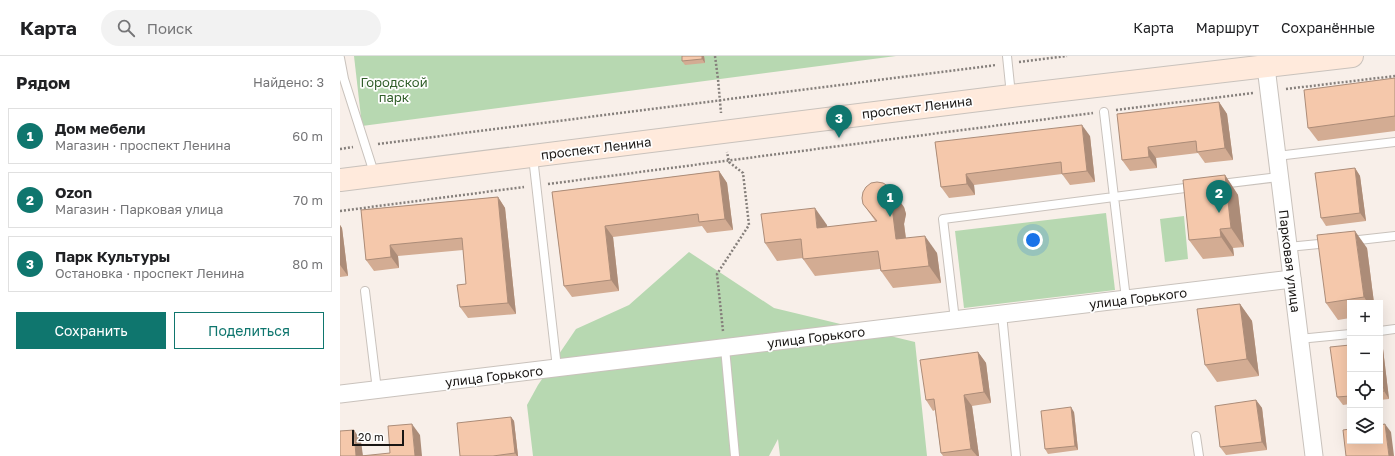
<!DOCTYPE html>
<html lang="ru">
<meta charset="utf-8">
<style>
body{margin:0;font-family:"Golos Text",sans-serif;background:#f2f2f2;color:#202124}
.controls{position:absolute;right:12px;bottom:12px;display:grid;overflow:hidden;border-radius:0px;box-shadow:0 4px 16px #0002}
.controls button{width:36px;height:36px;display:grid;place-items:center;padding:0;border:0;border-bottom:1px solid #e0e0e0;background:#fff;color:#202124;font:20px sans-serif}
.scale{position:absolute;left:12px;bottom:10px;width:52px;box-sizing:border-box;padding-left:4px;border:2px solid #191614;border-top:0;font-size:11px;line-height:14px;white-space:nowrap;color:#191614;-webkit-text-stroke:3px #fefefe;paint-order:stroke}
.you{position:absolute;left:693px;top:184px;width:14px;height:14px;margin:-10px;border:3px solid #fff;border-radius:50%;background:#1a73e8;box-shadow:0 0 0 6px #1a73e833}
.badge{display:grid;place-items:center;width:26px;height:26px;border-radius:50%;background:#0f766e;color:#fff;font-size:13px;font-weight:700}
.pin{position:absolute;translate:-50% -33px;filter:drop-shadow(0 1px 2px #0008)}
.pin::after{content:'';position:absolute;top:21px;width:14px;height:12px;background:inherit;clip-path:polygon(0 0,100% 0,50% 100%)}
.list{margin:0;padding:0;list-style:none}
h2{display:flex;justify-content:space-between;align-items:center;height:52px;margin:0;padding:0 16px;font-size:17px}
h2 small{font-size:13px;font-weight:400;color:#757577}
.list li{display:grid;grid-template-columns:26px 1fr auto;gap:12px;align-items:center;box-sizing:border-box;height:56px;margin:0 8px 8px;padding:0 8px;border:1px solid #e0e0e0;border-radius:0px}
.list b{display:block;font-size:15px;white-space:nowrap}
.list p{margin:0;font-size:13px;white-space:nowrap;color:#757577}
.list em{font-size:13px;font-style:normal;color:#757577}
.actions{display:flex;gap:8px;padding:12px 16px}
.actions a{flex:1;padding:9px 0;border:1px solid #0f766e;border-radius:0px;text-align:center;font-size:14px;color:#0f766e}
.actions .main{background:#0f766e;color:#fff}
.icon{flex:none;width:22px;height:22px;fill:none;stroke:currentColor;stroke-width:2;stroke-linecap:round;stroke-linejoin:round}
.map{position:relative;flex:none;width:1055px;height:400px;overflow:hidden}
header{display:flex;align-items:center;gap:24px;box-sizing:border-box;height:56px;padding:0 20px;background:#fff;border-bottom:1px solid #e0e0e0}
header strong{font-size:19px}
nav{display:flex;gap:22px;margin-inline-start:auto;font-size:14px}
.search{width:280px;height:36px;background:#f2f2f2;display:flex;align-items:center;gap:10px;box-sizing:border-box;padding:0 14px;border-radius:22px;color:#757577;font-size:15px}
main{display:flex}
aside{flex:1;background:#fff}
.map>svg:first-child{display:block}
</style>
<header>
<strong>Карта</strong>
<div class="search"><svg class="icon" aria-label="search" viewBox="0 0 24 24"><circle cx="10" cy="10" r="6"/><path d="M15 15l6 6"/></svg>Поиск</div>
<nav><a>Карта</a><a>Маршрут</a><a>Сохранённые</a></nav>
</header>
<main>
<aside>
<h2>Рядом<small>Найдено: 3</small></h2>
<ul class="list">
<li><span class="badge">1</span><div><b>Дом мебели</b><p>Магазин · проспект Ленина</p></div><em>60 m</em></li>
<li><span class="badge">2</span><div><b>Ozon</b><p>Магазин · Парковая улица</p></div><em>70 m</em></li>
<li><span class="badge">3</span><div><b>Парк Культуры</b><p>Остановка · проспект Ленина</p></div><em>80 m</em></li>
</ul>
<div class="actions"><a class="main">Сохранить</a><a>Поделиться</a></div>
</aside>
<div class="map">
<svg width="1055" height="400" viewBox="0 0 1055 400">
<rect width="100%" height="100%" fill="#f8efe9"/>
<g fill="#b7d8b1">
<polygon points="14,0 556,0 22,70"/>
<polygon points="766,157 775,234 624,252 615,175"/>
<polygon points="844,160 848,203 825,206 820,163"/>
<polygon points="349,196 434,252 575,286 587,400 440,400 438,383 429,400 193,400 187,349 198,329 236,273 289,249"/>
</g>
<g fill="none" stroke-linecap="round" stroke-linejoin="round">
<g stroke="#c9c2bc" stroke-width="10">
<g id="lane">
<polyline points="667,0 671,39"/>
<polyline points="0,2 4,23 35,120"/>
<polyline points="937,100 1055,86"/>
<polyline points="193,101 217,312"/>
<polyline points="881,128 939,121"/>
<polyline points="1010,185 1055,180"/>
<polyline points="948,191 989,187"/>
<polyline points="25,235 37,334"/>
<polyline points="786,243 774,141 853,131"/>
<polyline points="662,258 676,400"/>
<polyline points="615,264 603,163 774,141 764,56"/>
<polyline points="1040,275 1055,273"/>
<polyline points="959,283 1010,278"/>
<polyline points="385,292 395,400"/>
<polyline points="856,380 859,400"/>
</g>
</g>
<g stroke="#c9c2bc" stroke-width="19">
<g id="street">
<polyline points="926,11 974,400"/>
<polyline points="0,338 952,223"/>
</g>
</g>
<g stroke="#c9c2bc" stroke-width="24">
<polyline id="secondary" points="0,124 671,40 1012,0"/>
</g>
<g stroke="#857f7b" stroke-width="2.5" stroke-dasharray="2 2" stroke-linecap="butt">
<polyline points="375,0 378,23 381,57"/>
<polyline points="679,6 727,0"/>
<polyline points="946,33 1055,20"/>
<polyline points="776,54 913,37"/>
<polyline points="38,88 656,9"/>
<polyline points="0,93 13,91"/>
<polyline points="208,128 753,57"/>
<polyline points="0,155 184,131"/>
<polyline points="383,275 377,218 409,169 403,117 389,106 387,96"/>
</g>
<use href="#lane" stroke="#fff" stroke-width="8"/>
<use href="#street" stroke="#fff" stroke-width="17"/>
<use href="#secondary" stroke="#ffeadc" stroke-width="22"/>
</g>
<g fill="#d3ac93">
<polygon points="342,0 364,0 365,7 345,9 342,5"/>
<polygon points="1055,22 1055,75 978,85 968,72"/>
<polygon points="879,46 887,58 893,104 865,107 858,97 816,102 817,112 790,115 782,104"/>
<polygon points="750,80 755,126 730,129 722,118 634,129 635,139 609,142 601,131 595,86"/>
<polygon points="1015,112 1020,120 1026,165 986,170 981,162"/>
<polygon points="379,115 387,127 393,174 367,177 362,170 273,181 279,235 232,241 224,230 212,136"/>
<polygon points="885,119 898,139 904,191 893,192 894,200 863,203 849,184"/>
<polygon points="158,141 165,152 176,258 128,262 120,251 126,228 123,194 58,200 59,212 34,215 26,204 21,154"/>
<polygon points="523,148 564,151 566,158 564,168 566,182 597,197 601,227 553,232 541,215 540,213 475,220 463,203 463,202 437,205 425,187 487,169 487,171 536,166"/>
<polygon points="0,169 2,172 8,220 0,221"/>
<polygon points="1027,192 1034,247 1010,247 1010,262 998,264 986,247"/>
<polygon points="900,248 912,265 919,320 877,326 865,309"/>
<polygon points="1010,289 1010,348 1003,349 997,341"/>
<polygon points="1040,289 1043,293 1049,343 1040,344"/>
<polygon points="638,296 646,307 651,347 632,350 639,400 603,400 601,397 595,354 593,355 586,344"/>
<polygon points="916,344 922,352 927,394 886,399 880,391"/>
<polygon points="734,356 738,394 708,398 705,393"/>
<polygon points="171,361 174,365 178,400 120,400"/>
</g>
<g fill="#ac8c78">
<polygon points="362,0 364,0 365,7 362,3"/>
<polygon points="879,46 887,58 893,104 885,92"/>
<polygon points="742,69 750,80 755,126 747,115"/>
<polygon points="808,91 816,102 817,112 809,101"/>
<polygon points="1015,112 1020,120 1026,165 1020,157"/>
<polygon points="379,115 387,127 393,174 385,163"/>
<polygon points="626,118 634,129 635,139 627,128"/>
<polygon points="885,119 898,139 904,191 891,172"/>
<polygon points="552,134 564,151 566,158 564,168 568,200 556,183 552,151"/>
<polygon points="158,141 165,152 176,258 168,247"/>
<polygon points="475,152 487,169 489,189 477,172"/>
<polygon points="0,169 2,172 8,220 0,209"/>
<polygon points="265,170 273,181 279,235 271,224"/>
<polygon points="880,173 893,192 894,200 881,181"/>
<polygon points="1015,175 1027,192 1034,247 1028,247 1024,241"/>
<polygon points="585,180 597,197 601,227 589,210"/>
<polygon points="50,189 58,200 59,212 51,201"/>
<polygon points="900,248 912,265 919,320 907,303"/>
<polygon points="1040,289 1043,293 1049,343 1044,335 1040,307"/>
<polygon points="638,296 646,307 651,347 644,336"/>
<polygon points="624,339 632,350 639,400 637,400 631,393"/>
<polygon points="916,344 922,352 927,394 922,386"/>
<polygon points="731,351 734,356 738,394 735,390"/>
<polygon points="171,361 174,365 178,400 177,400 175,397"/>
<polygon points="72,368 80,379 82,400 75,400"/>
<polygon points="1045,368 1051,376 1054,400 1049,400"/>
<polygon points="14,374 21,385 23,400 16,400"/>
</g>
<g fill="#f5c8ab" stroke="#ac8c78">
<polygon points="342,0 362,0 362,3 342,5"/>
<polygon points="1055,22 1055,60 968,72 964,34"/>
<polygon points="879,46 885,92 857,96 856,85 808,91 809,101 782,104 777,58"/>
<polygon points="742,69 747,115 722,118 721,106 626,118 627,128 601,131 595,86"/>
<polygon points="1015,112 1020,157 981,162 975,117"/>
<polygon points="379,115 385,163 359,166 358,158 265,170 271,224 224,230 212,136"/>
<polygon points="885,119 891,172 880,173 881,181 849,184 843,124"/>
<polygon points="537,126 543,127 548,130 552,134 554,140 552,151 556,183 585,180 589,210 541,215 538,195 463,203 461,183 425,187 421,158 475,152 477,172 537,165 523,148 522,142 523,136 526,131 531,127"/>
<polygon points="158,141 168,247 120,251 117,229 126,228 122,182 50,189 51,201 26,204 21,154"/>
<polygon points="1015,175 1024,241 986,247 977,179"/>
<polygon points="900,248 907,303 865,309 857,253"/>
<polygon points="1010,289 1010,340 997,341 990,291"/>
<polygon points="638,296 644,336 624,339 631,393 601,397 594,343 586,344 580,304"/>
<polygon points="1040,307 1044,335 1040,336"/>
<polygon points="916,344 922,386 880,391 875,350"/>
<polygon points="731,351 735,390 705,393 701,355"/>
<polygon points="171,361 175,397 153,400 120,400 117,367"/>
<polygon points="72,368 75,400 21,400 50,397 48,370"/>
<polygon points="1045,368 1049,400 1006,400 1003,374 1010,373 1010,385 1040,385 1040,369"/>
<polygon points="14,374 16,400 0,400 0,375"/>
</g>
<g text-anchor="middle" stroke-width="3.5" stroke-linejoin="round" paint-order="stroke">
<g font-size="13" fill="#325f2b" stroke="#fefefe">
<text x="54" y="31">Городской<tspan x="54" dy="15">парк</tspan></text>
</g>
<g font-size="13" fill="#191614" stroke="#fefefe">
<text transform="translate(577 51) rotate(-7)" y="5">проспект Ленина</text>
<text transform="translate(256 92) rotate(-7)" y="5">проспект Ленина</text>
<text transform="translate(950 205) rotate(83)" y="5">Парковая улица</text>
<text transform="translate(798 242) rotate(-7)" y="5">улица Горького</text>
<text transform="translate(476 281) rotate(-7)" y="5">улица Горького</text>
<text transform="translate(154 320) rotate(-7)" y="5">улица Горького</text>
</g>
</g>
</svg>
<div class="controls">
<button>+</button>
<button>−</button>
<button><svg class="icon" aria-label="locate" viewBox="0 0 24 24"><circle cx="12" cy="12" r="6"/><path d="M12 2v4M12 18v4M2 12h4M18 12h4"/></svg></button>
<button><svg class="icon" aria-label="layers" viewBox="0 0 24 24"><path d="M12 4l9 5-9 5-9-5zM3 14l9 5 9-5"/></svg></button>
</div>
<div class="scale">20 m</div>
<div class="you"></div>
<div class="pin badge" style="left:550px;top:161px">1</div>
<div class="pin badge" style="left:879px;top:157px">2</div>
<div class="pin badge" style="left:499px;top:82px">3</div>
</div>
</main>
